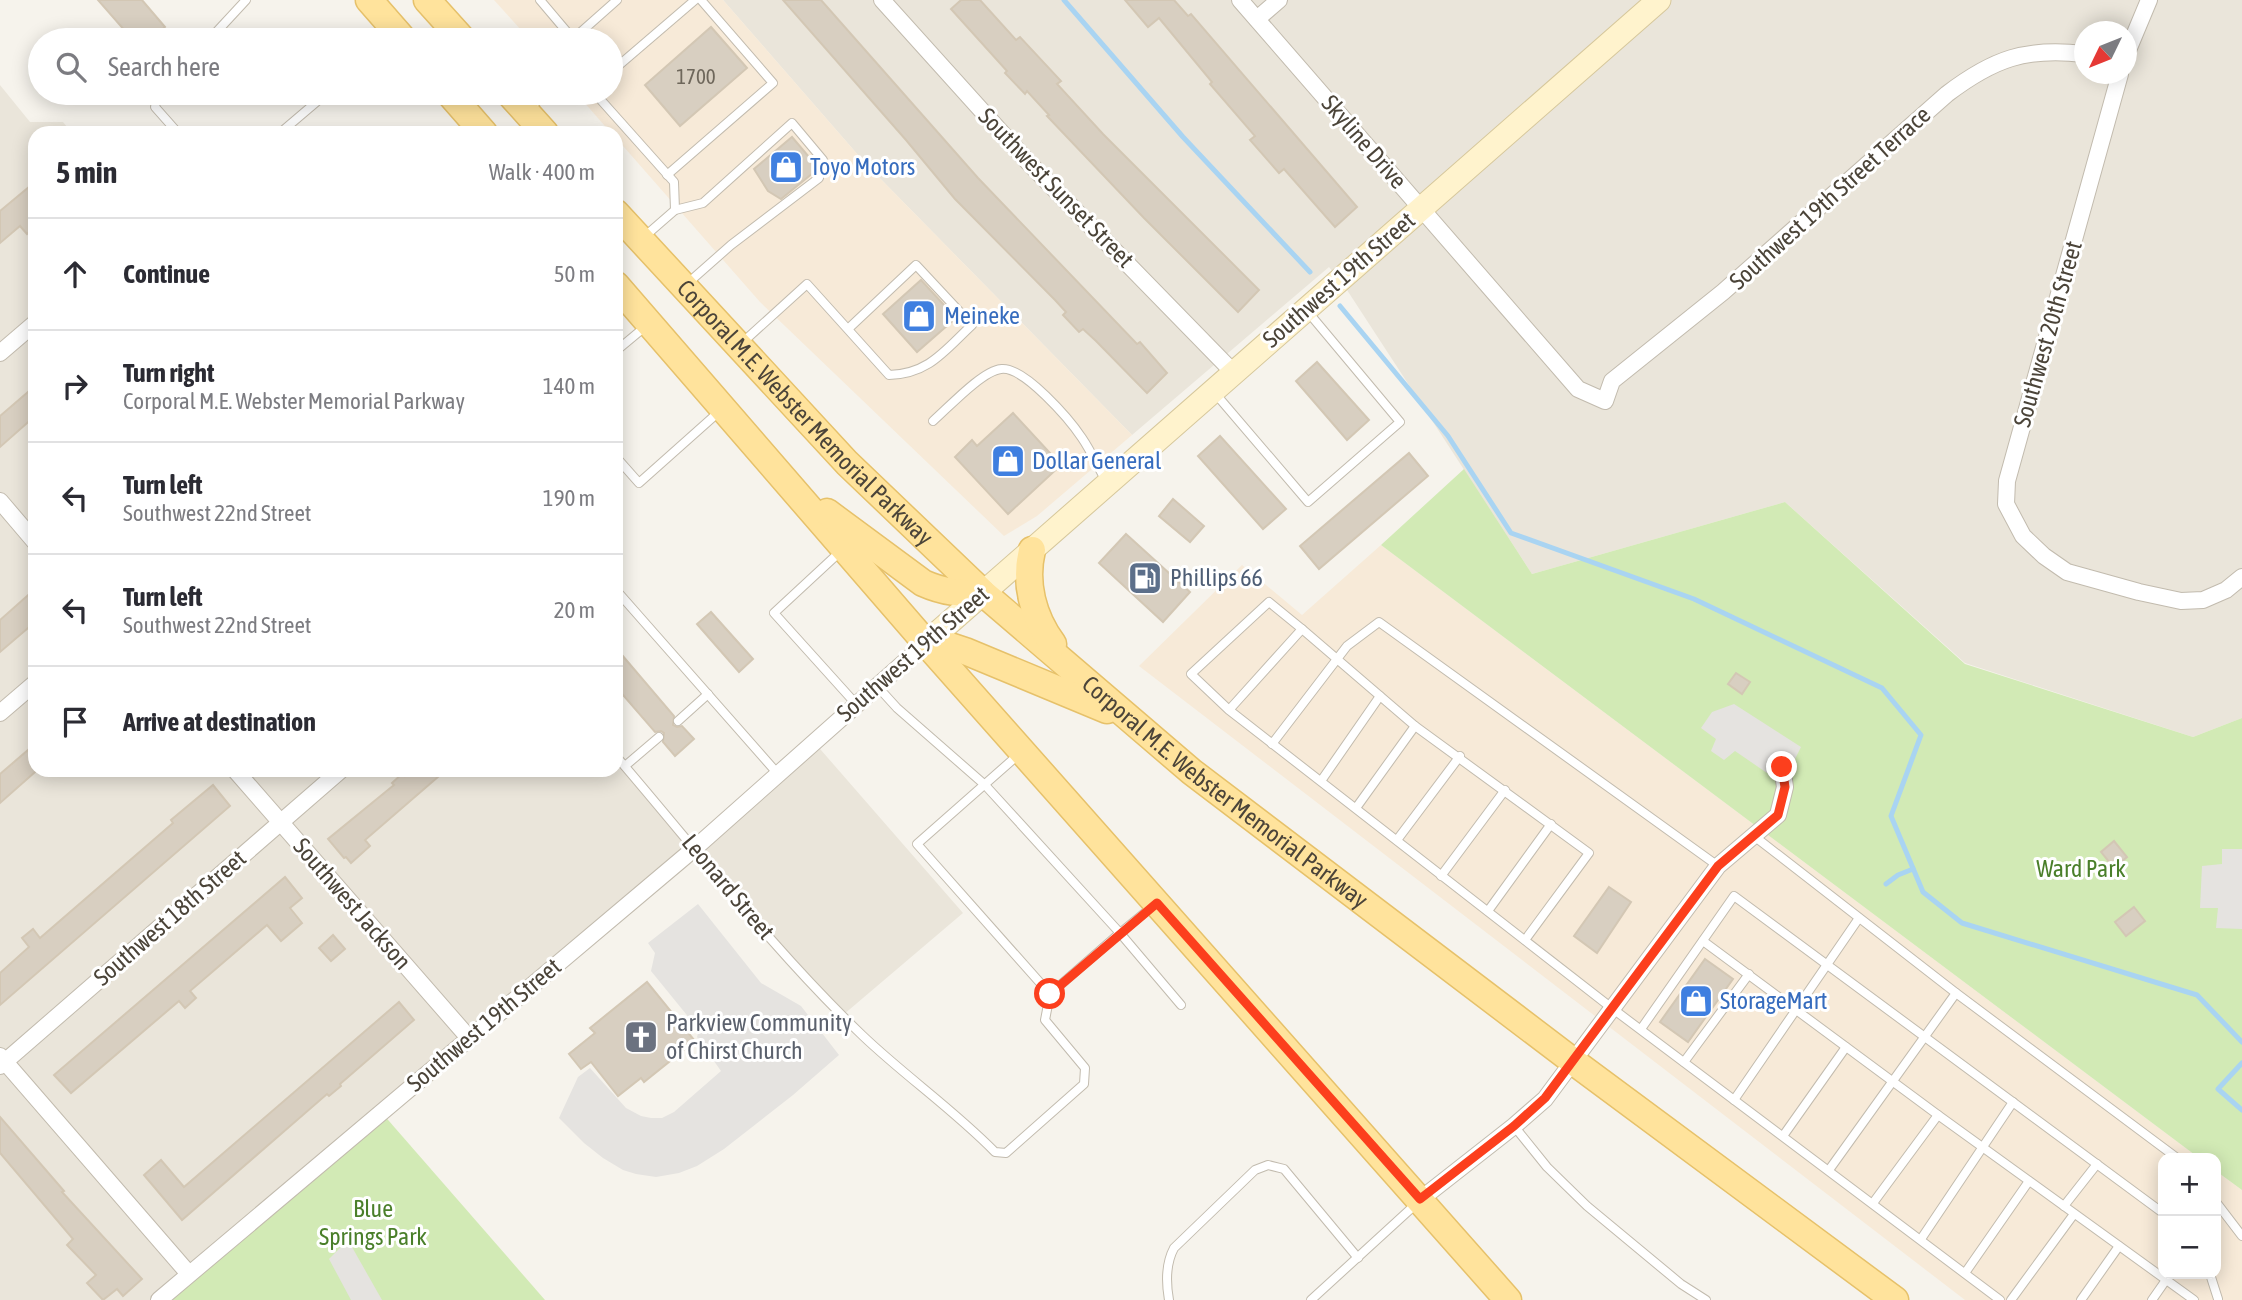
<!DOCTYPE html>
<meta charset="utf-8">
<style>
body{margin:0;font-family:"Asap Condensed",sans-serif;background:#f7f7f7;color:#2b2b33}
.controls{position:absolute;right:21px;bottom:21px;display:grid;overflow:hidden;border-radius:14px;box-shadow:0 4px 18px #0003}
.controls button{width:63px;height:63px;display:grid;place-items:center;padding:0;border:0;border-bottom:2px solid #e1e1e2;background:#fff;color:#2b2b33;font:35px sans-serif}
.compass{position:absolute;left:2074px;top:21px;width:63px;height:63px;border-radius:50%;background:#fff;box-shadow:0 4px 18px #0003;rotate:227deg}
.stop{position:absolute;width:21px;height:21px;margin:-16px;border:5px solid #fc3f1d;border-radius:50%;background:#fff}
.stop.end{background:#fc3f1d;border-color:#fff;box-shadow:0 2px 7px #0008}
.list{margin:0;padding:0;list-style:none}
h2{display:flex;justify-content:space-between;align-items:center;height:91px;margin:0;padding:0 28px;font-size:30px}
h2 small{font-size:23px;font-weight:400;color:#7c7c81}
.list li{display:grid;grid-template-columns:46px 1fr auto;gap:21px;align-items:center;box-sizing:border-box;height:112px;padding:0 28px;border-top:2px solid #e1e1e2}
.list b{display:block;font-size:26px;white-space:nowrap}
.list p{margin:0;font-size:23px;white-space:nowrap;color:#7c7c81}
.list em{font-size:23px;font-style:normal;color:#7c7c81}
.icon{flex:none;width:38px;height:38px;fill:none;stroke:currentColor;stroke-width:2;stroke-linecap:round;stroke-linejoin:round}
.map{position:relative;flex:none;width:2242px;height:1300px;overflow:hidden}
.search{position:absolute;background:#fff;box-shadow:0 4px 18px #0003;left:28px;top:28px;width:595px;height:77px;display:flex;align-items:center;gap:18px;box-sizing:border-box;padding:0 24px;border-radius:38px;color:#7c7c81;font-size:26px}
.panel{position:absolute;background:#fff;box-shadow:0 4px 18px #0003;left:28px;top:126px;width:595px;height:651px;border-radius:21px}
.map>svg:first-child{display:block}
</style>
<div class="map">
<svg width="2242" height="1300" viewBox="0 0 2242 1300">
<rect width="100%" height="100%" fill="#f6f3ec"/>
<g fill="#eae5da" fill-rule="evenodd">
<path d="M 723,0 L 2242,0 L 2242,718 L 2193,737 L 1965,663 L 1785,502 L 1532,574 L 1347,290 L 1329,267 L 1132,435 L 865,163 ZM 2084,32 L 2126,32 L 2126,74 L 2084,74 Z"/>
<polygon points="0,85 30,122 63,122 72,133 35,133 35,770 616,770 616,755 695,847 814,742 963,913 843,1015 695,848 159,1300 0,1300"/>
</g>
<g fill="#f7ead8">
<polygon points="494,0 723,0 865,163 1132,435 1037,516 1004,536 760,302 616,138 616,133 611,133 576,93 611,93 611,40 530,40"/>
<polygon points="1381,545 2199,1158 2163,1158 2163,1274 2216,1274 2216,1171 2242,1190 2242,1300 1965,1300 1139,666 1242,565 1302,615"/>
</g>
<g fill="#d2eab5">
<polygon points="1464,469 1532,574 1785,502 1965,664 2193,737 2242,718 2242,1190 2216,1171 2216,1158 2199,1158 1381,545"/>
<polygon points="382,1113 545,1300 158,1300"/>
</g>
<g fill="#e5e3e0">
<polygon points="1734,704 1801,747 1793,763 1767,773 1735,751 1724,760 1711,751 1716,739 1701,728 1712,712"/>
<polygon points="2222,849 2242,849 2242,929 2216,928 2218,908 2200,908 2202,866 2222,864"/>
<polygon points="698,904 761,983 801,1006 839,1055 793,1095 724,1149 697,1166 679,1173 656,1177 636,1174 623,1170 603,1158 584,1143 559,1118 578,1077 590,1068 626,1108 641,1116 651,1118 662,1118 674,1112 721,1071 697,1037 699,1030 651,971 655,953 648,943"/>
<polygon points="348,1240 382,1300 351,1300 329,1259"/>
</g>
<g fill="none" stroke-linecap="round" stroke-linejoin="round">
<g stroke="#a9d4f2" stroke-width="5">
<polyline points="1064,0 1183,137 1310,272"/>
<polyline points="1340,306 1448,436 1511,533 1694,599 1882,688 1921,735 1891,816 1923,892 1962,923 2197,995 2242,1042"/>
<polyline points="1886,884 1898,875 1913,869"/>
<polyline points="2242,1063 2218,1089 2242,1110"/>
</g>
</g>
<g fill="#d8cfc1" stroke="#d3c7b4" stroke-width="2">
<polygon points="98,0 142,0 165,27 150,40 133,40"/>
<polygon points="783,0 821,0 978,178 1137,344 1140,342 1167,373 1147,393 1096,341 1083,329 1079,332 1063,315 1066,312 1055,300 955,199 906,140"/>
<polygon points="961,0 980,0 1016,40 1020,37 1061,81 1057,84 1103,134 1259,290 1238,312 1144,218 1047,116 1049,115 1027,91 1025,94 1005,73 1007,71 951,9"/>
<polygon points="1125,0 1174,0 1188,16 1191,14 1357,207 1335,227 1284,169 1279,173 1250,140 1255,136 1210,84 1212,82 1159,18 1148,27"/>
<polygon points="711,27 747,68 680,126 645,85"/>
<polygon points="792,137 815,164 813,173 781,199 768,191 754,169"/>
<polygon points="35,182 35,227 27,234 20,226 0,243 0,211"/>
<polygon points="921,280 956,318 917,352 883,314"/>
<polygon points="1317,362 1369,420 1347,440 1296,381"/>
<polygon points="35,386 35,416 0,447 0,416"/>
<polygon points="1013,413 1061,465 1008,514 955,457 972,440 977,446"/>
<polygon points="1220,436 1286,509 1263,529 1198,456"/>
<polygon points="1409,453 1428,476 1319,569 1300,546"/>
<polygon points="1173,499 1204,526 1190,542 1159,516"/>
<polygon points="1126,534 1190,592 1163,622 1099,563"/>
<polygon points="35,589 35,622 0,652 0,620"/>
<polygon points="711,612 753,659 739,672 697,624"/>
<polygon points="616,648 674,716 673,725 677,727 682,726 694,739 675,756 663,742 664,733 661,731 655,732 616,687"/>
<polygon points="1736,673 1750,682 1742,694 1728,684"/>
<polygon points="35,744 35,772 0,803 0,774"/>
<polygon points="412,770 446,770 365,840 370,846 351,863 346,857 344,858 328,839 394,785 392,783 403,773 405,776"/>
<polygon points="213,785 230,806 0,1005 0,973 29,947 22,938 33,929 40,938 173,823 171,820"/>
<polygon points="2114,841 2127,857 2114,868 2101,852"/>
<polygon points="285,877 302,898 290,908 302,923 281,941 267,925 190,991 196,998 185,1008 179,1001 71,1093 54,1075"/>
<polygon points="1609,887 1631,902 1597,953 1574,936"/>
<polygon points="2134,907 2145,921 2126,936 2115,922"/>
<polygon points="333,935 345,949 331,961 319,948"/>
<polygon points="1705,959 1733,979 1688,1042 1660,1022"/>
<polygon points="647,982 695,1041 644,1082 641,1078 618,1096 591,1062 581,1069 569,1054 595,1033 590,1028"/>
<polygon points="399,1002 414,1020 340,1084 341,1086 329,1096 327,1094 182,1220 144,1175 161,1160 184,1187"/>
<polygon points="0,1117 64,1191 62,1192 142,1279 123,1296 117,1289 103,1300 87,1283 96,1275 67,1245 73,1239 0,1153"/>
</g>
<g fill="none" stroke-linecap="round" stroke-linejoin="round">
<g stroke="#c2bbae" stroke-width="10">
<g id="lane">
<polyline points="540,0 573,39"/>
<polyline points="209,40 246,0"/>
<polyline points="575,40 573,39 617,0"/>
<polyline points="611,72 695,0"/>
<polyline points="158,93 155,107 178,133"/>
<polyline points="602,93 600,99 674,182 675,210"/>
<polyline points="528,109 547,93"/>
<polyline points="280,133 327,93"/>
<polyline points="667,175 773,83 701,0"/>
<polyline points="644,237 675,210 703,203 792,123 823,160 819,178 731,245 688,283"/>
<path d="M 743,342 L 807,284 L 889,375 C 929,374 945,350 972,325 L 916,265 L 848,329"/>
<polyline points="616,351 646,326"/>
<polyline points="1214,392 1308,502 1400,422 1308,312"/>
<path d="M 933,421 C 948,408 982,371 1001,369 C 1024,366 1070,420 1082,438 C 1091,451 1098,467 1106,481"/>
<polyline points="616,457 639,483 721,410"/>
<polyline points="842,550 774,613 856,704"/>
<polyline points="616,590 778,774"/>
<polyline points="1302,629 1415,726 1589,853 1525,940"/>
<polyline points="877,686 897,708 985,785 1120,933 1153,906"/>
<polyline points="1229,710 1302,629 1269,602 1191,674 1229,710 1613,1009 2000,1300"/>
<polyline points="678,721 708,694"/>
<polyline points="1272,744 1347,646 1379,622 1718,866"/>
<polyline points="1018,755 917,844 1050,994 1120,933 1181,1005"/>
<path d="M 616,756 C 697,850 773,950 863,1036 C 905,1076 954,1110 995,1152 L 1006,1153 L 1084,1084 L 1085,1068 L 1045,1020 L 1050,994"/>
<polyline points="625,766 659,737"/>
<polyline points="1321,781 1380,696"/>
<polyline points="1356,808 1415,726"/>
<polyline points="1754,836 1956,993 2177,1158"/>
<polyline points="1397,840 1460,756"/>
<polyline points="1441,876 1505,790"/>
<polyline points="1488,911 1551,824"/>
<polyline points="1703,941 1938,1115 2194,1300"/>
<polyline points="1641,1029 1734,896 2163,1213"/>
<polyline points="1684,1062 1749,974"/>
<polyline points="1734,1100 1859,918"/>
<polyline points="1514,1126 1547,1167 1587,1206 1681,1284 1706,1300"/>
<polyline points="1783,1136 1846,1047"/>
<polyline points="1829,1170 1956,993"/>
<polyline points="2216,1202 2242,1236"/>
<polyline points="1873,1203 1938,1115"/>
<polyline points="2064,1206 2097,1164"/>
<polyline points="1921,1239 2013,1102"/>
<polyline points="1965,1273 2029,1181"/>
<polyline points="2210,1274 2218,1299"/>
<path d="M 1169,1300 C 1166,1283 1166,1263 1174,1248 L 1255,1170 L 1268,1165 L 1284,1169 L 1358,1258"/>
<polyline points="1311,1300 1416,1204"/>
<polyline points="2011,1300 2074,1214"/>
<polyline points="2081,1300 2119,1246"/>
<polyline points="2152,1300 2166,1280"/>
</g>
</g>
<g stroke="#c2bbae" stroke-width="18">
<g id="street">
<polyline points="882,0 1028,162 1234,373"/>
<path d="M 1240,0 L 1578,389 L 1605,401 L 1612,381 L 1723,292 L 1947,94 C 1993,59 2026,47 2084,54"/>
<polyline points="1257,19 1279,0"/>
<polyline points="2126,55 2149,0"/>
<polyline points="2120,74 2007,481 2006,504 2023,536 2044,556 2067,572 2139,592 2181,601 2203,600 2226,590 2242,577"/>
<polyline points="0,353 35,323"/>
<polyline points="0,501 35,542"/>
<polyline points="0,713 35,683"/>
<polyline points="235,770 469,1038"/>
<polyline points="0,1056 189,1274"/>
<polyline points="0,1066 341,770"/>
<polyline points="1421,1199 1514,1126 1545,1099 1718,866 1778,815 1785,787 1782,767"/>
<polyline points="159,1300 695,848 926,643"/>
</g>
</g>
<g stroke="#d6c79b" stroke-width="25">
<polyline id="secondary" points="926,643 1659,0"/>
</g>
<g stroke="#e6c16a" stroke-width="29">
<g id="primary">
<polyline points="369,0 404,40"/>
<polyline points="427,0 463,40"/>
<polyline points="449,93 484,133"/>
<polyline points="509,93 545,133"/>
<path id="s1" d="M 616,213 L 847,463 L 983,593 L 1192,772 L 1574,1062 L 1895,1300"/>
<polyline points="616,285 926,643 1508,1300"/>
<path d="M 827,512 L 923,583 C 943,592 961,594 983,593"/>
<path d="M 1032,550 C 1024,583 1033,617 1053,644"/>
<polyline points="926,643 944,644 965,651 1107,710"/>
</g>
</g>
<use href="#lane" stroke="#fff" stroke-width="8"/>
<use href="#street" stroke="#fff" stroke-width="16"/>
<use href="#secondary" stroke="#fff3cd" stroke-width="23"/>
<use href="#primary" stroke="#ffe39c" stroke-width="26"/>
</g>
<g fill="none" stroke-linecap="round" stroke-linejoin="round">
<polyline stroke="#fc3f1d" stroke-width="9" points="1050,994 1157,903 1420,1199 1514,1126 1545,1098 1718,866 1778,815 1785,787 1782,767"/>
</g>
<defs>
<g id="shop-square" transform="scale(1.75)"><rect x="-9" y="-9" width="18" height="18" rx="4" fill="#3f7fe0" stroke="#fff"/><path d="M-5-2.5h2.3a2.7 3.5 0 0 1 5.4 0H5L5.5 6h-11ZM-1.5-2.5h3a1.5 2.3 0 0 0-3 0Z" fill="#fff"/></g>
<g id="fuel-square" transform="scale(1.75)"><rect x="-9" y="-9" width="18" height="18" rx="4" fill="#5c6f8a" stroke="#fff"/><path d="M-5.5-6h7V0h2V4h1.3V-2.5L3-4.5l.8-.8L6-3V5H2.5V1h-1V6h-7ZM-4.2-4.7v3.2H.2V-4.7Z" fill="#fff"/></g>
<g id="church-square" transform="scale(1.75)"><rect x="-9" y="-9" width="18" height="18" rx="4" fill="#6b7280" stroke="#fff"/><path d="M-1.2-6h2.4v3.5h3.3v2.4h-3.3V6h-2.4V-.1h-3.3v-2.4h3.3Z" fill="#fff"/></g>
</defs>
<g fill-rule="evenodd">
<use href="#shop-square" x="786" y="167"/>
<use href="#shop-square" x="919" y="316"/>
<use href="#shop-square" x="1008" y="461"/>
<use href="#fuel-square" x="1145" y="578"/>
<use href="#shop-square" x="1696" y="1001"/>
<use href="#church-square" x="641" y="1037"/>
</g>
<g text-anchor="middle" stroke-width="6" stroke-linejoin="round" paint-order="stroke">
<g font-size="21" fill="#6e675b">
<text x="696" y="84">1700</text>
</g>
<g font-size="24" fill="#4b4439" stroke="#fff">
<text transform="translate(1364 142) rotate(49)" y="8">Skyline Drive</text>
<text transform="translate(1056 188) rotate(46)" y="8">Southwest Sunset Street</text>
<text transform="translate(1830 198) rotate(-42)" y="8">Southwest 19th Street Terrace</text>
<text transform="translate(1339 280) rotate(-41)" y="8">Southwest 19th Street</text>
<text transform="translate(2048 334) rotate(-74)" y="8">Southwest 20th Street</text>
<text dy="8" stroke="none"><textPath href="#s1" startOffset="275">Corporal M.E. Webster Memorial Parkway</textPath></text>
<text transform="translate(913 654) rotate(-41)" y="8">Southwest 19th Street</text>
<text dy="8" stroke="none"><textPath href="#s1" startOffset="842">Corporal M.E. Webster Memorial Parkway</textPath></text>
<text transform="translate(728 887) rotate(50)" y="8">Leonard Street</text>
<text transform="translate(352 904) rotate(49)" y="8">Southwest Jackson</text>
<text transform="translate(170 918) rotate(-41)" y="8">Southwest 18th Street</text>
<text transform="translate(484 1025) rotate(-40)" y="8">Southwest 19th Street</text>
</g>
<g font-size="24" fill="#366cbe" stroke="#fff" text-anchor="start">
<text x="810" y="175">Toyo Motors</text>
<text x="944" y="324">Meineke</text>
<text x="1032" y="469">Dollar General</text>
<text x="1720" y="1009">StorageMart</text>
</g>
<g font-size="24" fill="#4e5e75" stroke="#fff" text-anchor="start">
<text x="1170" y="586">Phillips 66</text>
</g>
<g font-size="24" fill="#4a7f2a" stroke="#fff">
<text x="2081" y="877">Ward Park</text>
<text x="373" y="1217">Blue<tspan x="373" dy="28">Springs Park</tspan></text>
</g>
<g font-size="24" fill="#5b616d" stroke="#fff" text-anchor="start">
<text x="666" y="1031">Parkview Community<tspan x="666" dy="28">of Chirst Church</tspan></text>
</g>
</g>
</svg>
<div class="controls">
<button>+</button>
<button>−</button>
</div>
<svg class="compass" viewBox="-18 -18 36 36"><path d="M0-13l5 13h-10z" fill="#e53935"/><path d="M0 13l5-13h-10z" fill="#7c7c81"/></svg>
<div class="stop" style="left:1050px;top:994px"></div>
<div class="stop end" style="left:1782px;top:767px"></div>
<div class="search"><svg class="icon" aria-label="search" viewBox="0 0 24 24"><circle cx="10" cy="10" r="6"/><path d="M15 15l6 6"/></svg>Search here</div>
<section class="panel">
<h2>5 min<small>Walk · 400 m</small></h2>
<ul class="list">
<li><svg class="icon" aria-label="ahead" viewBox="0 0 24 24"><path d="M12 20V5M6 11l6-6 6 6"/></svg><div><b>Continue</b></div><em>50 m</em></li>
<li><svg class="icon" aria-label="right" viewBox="0 0 24 24"><path d="M7 20v-9h11M14 6l5 5-5 5"/></svg><div><b>Turn right</b><p>Corporal M.E. Webster Memorial Parkway</p></div><em>140 m</em></li>
<li><svg class="icon" aria-label="left" viewBox="0 0 24 24"><path d="M17 20v-9H6M10 6l-5 5 5 5"/></svg><div><b>Turn left</b><p>Southwest 22nd Street</p></div><em>190 m</em></li>
<li><svg class="icon" aria-label="left" viewBox="0 0 24 24"><path d="M17 20v-9H6M10 6l-5 5 5 5"/></svg><div><b>Turn left</b><p>Southwest 22nd Street</p></div><em>20 m</em></li>
<li><svg class="icon" aria-label="arrive" viewBox="0 0 24 24"><path d="M6 21V4h12l-3 4 3 4H6"/></svg><div><b>Arrive at destination</b></div></li>
</ul>
</section>
</div>
